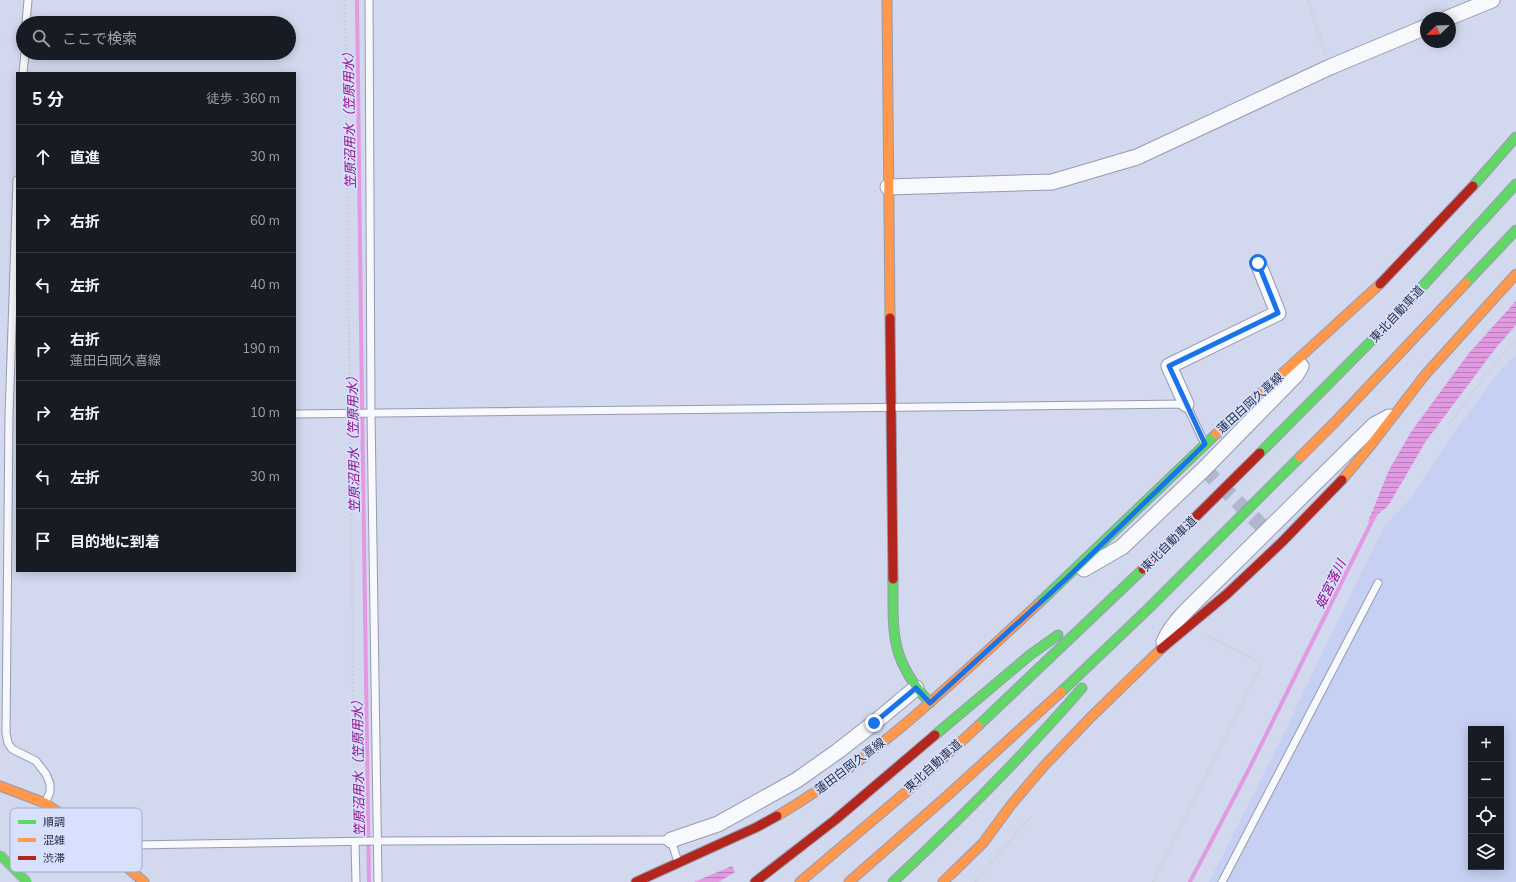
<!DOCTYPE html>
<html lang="ja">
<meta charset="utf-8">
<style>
body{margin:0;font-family:"Nunito Sans","Noto Sans JP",sans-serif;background:#20242c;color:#f1f3f6}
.controls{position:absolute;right:12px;bottom:12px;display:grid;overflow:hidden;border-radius:0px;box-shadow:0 2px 10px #0003}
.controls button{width:36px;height:36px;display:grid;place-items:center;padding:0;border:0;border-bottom:1px solid #363941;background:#171b24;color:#f1f3f6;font:20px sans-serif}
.compass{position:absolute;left:1420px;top:12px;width:36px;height:36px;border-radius:50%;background:#171b24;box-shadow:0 2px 10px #0003;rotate:247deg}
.stop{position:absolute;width:12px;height:12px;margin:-9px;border:3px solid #1a73e8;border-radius:50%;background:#fff}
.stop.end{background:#1a73e8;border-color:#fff;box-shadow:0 1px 4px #0008}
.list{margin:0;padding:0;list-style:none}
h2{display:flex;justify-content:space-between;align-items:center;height:52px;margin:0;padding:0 16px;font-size:17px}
h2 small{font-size:13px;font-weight:400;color:#9ea1a6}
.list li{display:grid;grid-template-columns:26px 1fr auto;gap:12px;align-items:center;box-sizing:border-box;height:64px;padding:0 16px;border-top:1px solid #363941}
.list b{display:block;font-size:15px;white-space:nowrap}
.list p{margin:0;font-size:13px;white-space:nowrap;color:#9ea1a6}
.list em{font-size:13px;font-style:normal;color:#9ea1a6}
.icon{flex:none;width:22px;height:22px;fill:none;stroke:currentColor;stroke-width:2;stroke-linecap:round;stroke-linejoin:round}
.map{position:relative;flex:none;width:1516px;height:882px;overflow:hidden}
.search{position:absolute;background:#171b24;box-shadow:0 2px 10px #0003;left:16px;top:16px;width:280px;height:44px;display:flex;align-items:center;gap:10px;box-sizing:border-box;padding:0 14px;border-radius:22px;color:#9ea1a6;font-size:15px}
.panel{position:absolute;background:#171b24;box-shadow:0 2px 10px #0003;left:16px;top:72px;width:280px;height:500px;border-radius:0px}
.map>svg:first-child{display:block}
</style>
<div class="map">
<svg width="1516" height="882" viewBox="0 0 1516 882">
<defs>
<pattern id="water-rules" width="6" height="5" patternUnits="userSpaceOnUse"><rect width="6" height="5" fill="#e19ae2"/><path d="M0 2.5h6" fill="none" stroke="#b67eb9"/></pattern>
</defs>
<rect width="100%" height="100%" fill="#d2d8ee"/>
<path fill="#c5d0f2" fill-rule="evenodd" d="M 1516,354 L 1516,882 L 1209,882 L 1280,741 L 1384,526 L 1411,498 L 1444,447 L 1498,373 ZM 1471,729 L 1501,729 L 1501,867 L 1471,867 Z"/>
<g fill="url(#water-rules)">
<polygon points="1516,301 1516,325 1495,349 1426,441 1388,506 1368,522 1389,470 1411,432 1469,353"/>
<polygon points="732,866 735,872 719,882 694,882"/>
</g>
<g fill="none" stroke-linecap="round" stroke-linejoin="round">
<g stroke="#e19ae2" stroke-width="4">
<polyline points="357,0 362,405 369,882"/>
<polyline points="1190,882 1249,769 1376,513"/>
</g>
<polyline stroke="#b0b6cd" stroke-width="15" stroke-dasharray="15 8" stroke-linecap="butt" points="1204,469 1267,531"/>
<g stroke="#969bb0" stroke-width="9">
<g id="lane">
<polyline points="369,0 371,413 378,882"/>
<polyline points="26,23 28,0"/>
<polyline points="23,73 25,53"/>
<polyline points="17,180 9,416 6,733 8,743 12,749 36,761 46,774 50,784 50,792 46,801"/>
<polyline points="295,414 1186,404 1204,442"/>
<polyline points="355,842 356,882"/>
<polyline points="117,857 131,845 376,841 671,840 678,862"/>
<polyline points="1222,882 1378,583"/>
</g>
</g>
<g stroke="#969bb0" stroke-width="17">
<g id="street">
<polyline points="1448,18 1492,0"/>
<polyline points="888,187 1052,182 1137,157 1330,67 1426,27"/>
<polyline points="1186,404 1169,366 1278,313 1258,263"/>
<polyline points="1084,569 1122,547 1204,469 1296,375 1301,366"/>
<path d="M 1164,642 C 1169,629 1178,619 1188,609 L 1374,425 L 1389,417"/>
<polyline points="671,840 718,824 797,780 838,751 874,723 916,688"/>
</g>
</g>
<g stroke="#969bb0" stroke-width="11">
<g id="fast">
<polyline points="1473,186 1516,137"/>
<polyline points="1466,283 1516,230"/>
<polyline points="1260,453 1387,325 1516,184"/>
<path d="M 893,579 C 893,634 890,660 930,703"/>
<polyline points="1038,604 1216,434"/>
<polyline points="1061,692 1148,609 1300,457"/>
<polyline points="978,726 1143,569"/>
<polyline points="935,735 1030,655 1058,635"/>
<path d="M 893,882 C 959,820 1023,756 1082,688"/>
</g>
</g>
<g stroke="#969bb0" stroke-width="11">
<g id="slow">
<polyline points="887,0 890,318"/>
<polyline points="1216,434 1380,284"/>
<polyline points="1300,457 1335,422 1466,283"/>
<polyline points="1342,480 1371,445 1425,375 1516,274"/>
<polyline points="0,786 45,803 86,832 144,882"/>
<path d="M 777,816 C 874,759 956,680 1038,604"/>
<polyline points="800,882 906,792 978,726"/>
<polyline points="849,882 947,796 1061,692"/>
<polyline points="943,882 983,843 1011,805 1044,766 1091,717 1161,649"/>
</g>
</g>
<g stroke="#969bb0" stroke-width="11">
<g id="jam">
<polyline points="1380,284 1473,186"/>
<polyline points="890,318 893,579"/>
<polyline points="1143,569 1260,453"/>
<polyline points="1161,649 1227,594 1282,542 1342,480"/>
<polyline points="636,882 757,827 777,816"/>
<polyline points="755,882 835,820 935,735"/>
</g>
</g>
<g stroke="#cfd1d9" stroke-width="2.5" stroke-dasharray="2 2" stroke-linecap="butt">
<polyline points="345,0 350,403"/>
<polyline points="1308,0 1326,55"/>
<polyline points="350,422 355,831"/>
<polyline points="1449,424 1486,374 1516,340"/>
<polyline points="17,849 37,817"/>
<polyline points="975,882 1030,817"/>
<polyline points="1153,882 1260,667 1259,662 1204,634"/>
</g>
<use href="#lane" stroke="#f8f9fc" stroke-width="7"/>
<use href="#street" stroke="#f8f9fc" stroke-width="15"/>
<use href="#fast" stroke="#63d668" stroke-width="9"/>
<use href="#slow" stroke="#ff974d" stroke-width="9"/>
<use href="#jam" stroke="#b3261e" stroke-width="9"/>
<g stroke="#b2b7c8" stroke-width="11" stroke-linecap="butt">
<polyline id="fast-bridge" points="0,855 27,882"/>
</g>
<use href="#fast-bridge" stroke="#63d668" stroke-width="9"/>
</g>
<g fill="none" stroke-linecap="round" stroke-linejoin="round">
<polyline stroke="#1a73e8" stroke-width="5" points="874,723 916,688 930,703 1067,578 1205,444 1169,366 1278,313 1258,263"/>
</g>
<g text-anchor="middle" stroke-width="3.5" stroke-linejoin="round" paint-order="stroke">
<g font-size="12" fill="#262e48" stroke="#d7e0fc">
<text transform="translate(1397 314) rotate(-47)" y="4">東北自動車道</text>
<text transform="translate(1250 403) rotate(-42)" y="4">蓮田白岡久喜線</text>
<text transform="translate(1169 544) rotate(-45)" y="4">東北自動車道</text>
<text transform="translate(850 766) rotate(-37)" y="4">蓮田白岡久喜線</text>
<text transform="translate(933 766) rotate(-42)" y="4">東北自動車道</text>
</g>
<g font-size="13" font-style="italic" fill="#900d89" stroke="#d7e0fc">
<text transform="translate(349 117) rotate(-91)" y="5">笠原沼用水（笠原用水）</text>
<text transform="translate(353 441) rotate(-91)" y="5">笠原沼用水（笠原用水）</text>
<text transform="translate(1330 584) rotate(-64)" y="5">姫宮落川</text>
<text transform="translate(358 765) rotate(-91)" y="5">笠原沼用水（笠原用水）</text>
</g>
</g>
<rect x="10" y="808" width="132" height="64" rx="6" fill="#d7e0fc" stroke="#a2abc6" stroke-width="1"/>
<rect x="18" y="820" width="18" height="4" fill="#63d668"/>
<rect x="18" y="838" width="18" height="4" fill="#ff974d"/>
<rect x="18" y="856" width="18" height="4" fill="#b3261e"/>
<g font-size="11" fill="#262e48">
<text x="43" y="826">順調</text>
<text x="43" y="844">混雑</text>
<text x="43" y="862">渋滞</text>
</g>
</svg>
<div class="controls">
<button>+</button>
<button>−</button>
<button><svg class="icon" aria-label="locate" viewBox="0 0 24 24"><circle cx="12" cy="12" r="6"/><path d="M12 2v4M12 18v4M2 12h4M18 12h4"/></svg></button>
<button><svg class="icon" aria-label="layers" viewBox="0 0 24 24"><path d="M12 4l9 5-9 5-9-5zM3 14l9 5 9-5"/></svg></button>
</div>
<svg class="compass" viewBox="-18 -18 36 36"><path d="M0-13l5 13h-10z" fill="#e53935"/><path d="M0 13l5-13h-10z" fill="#9ea1a6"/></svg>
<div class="stop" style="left:1258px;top:263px"></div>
<div class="stop end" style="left:874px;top:723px"></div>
<div class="search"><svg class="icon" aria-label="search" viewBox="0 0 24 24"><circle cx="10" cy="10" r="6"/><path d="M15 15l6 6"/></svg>ここで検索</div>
<section class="panel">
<h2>5 分<small>徒歩 · 360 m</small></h2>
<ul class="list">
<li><svg class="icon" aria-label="ahead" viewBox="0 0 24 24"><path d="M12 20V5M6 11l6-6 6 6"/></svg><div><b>直進</b></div><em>30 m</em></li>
<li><svg class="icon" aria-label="right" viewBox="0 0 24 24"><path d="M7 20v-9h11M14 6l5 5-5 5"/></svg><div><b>右折</b></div><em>60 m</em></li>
<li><svg class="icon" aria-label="left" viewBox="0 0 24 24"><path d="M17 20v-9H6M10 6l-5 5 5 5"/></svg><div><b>左折</b></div><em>40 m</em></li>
<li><svg class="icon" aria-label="right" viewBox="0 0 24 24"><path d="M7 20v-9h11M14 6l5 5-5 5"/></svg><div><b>右折</b><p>蓮田白岡久喜線</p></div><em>190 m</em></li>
<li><svg class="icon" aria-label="right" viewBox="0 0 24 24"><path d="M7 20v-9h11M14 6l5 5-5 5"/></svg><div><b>右折</b></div><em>10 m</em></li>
<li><svg class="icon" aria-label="left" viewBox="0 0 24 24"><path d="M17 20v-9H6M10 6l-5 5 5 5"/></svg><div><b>左折</b></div><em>30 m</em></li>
<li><svg class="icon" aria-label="arrive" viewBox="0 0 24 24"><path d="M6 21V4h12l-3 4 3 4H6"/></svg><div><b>目的地に到着</b></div></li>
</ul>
</section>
</div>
